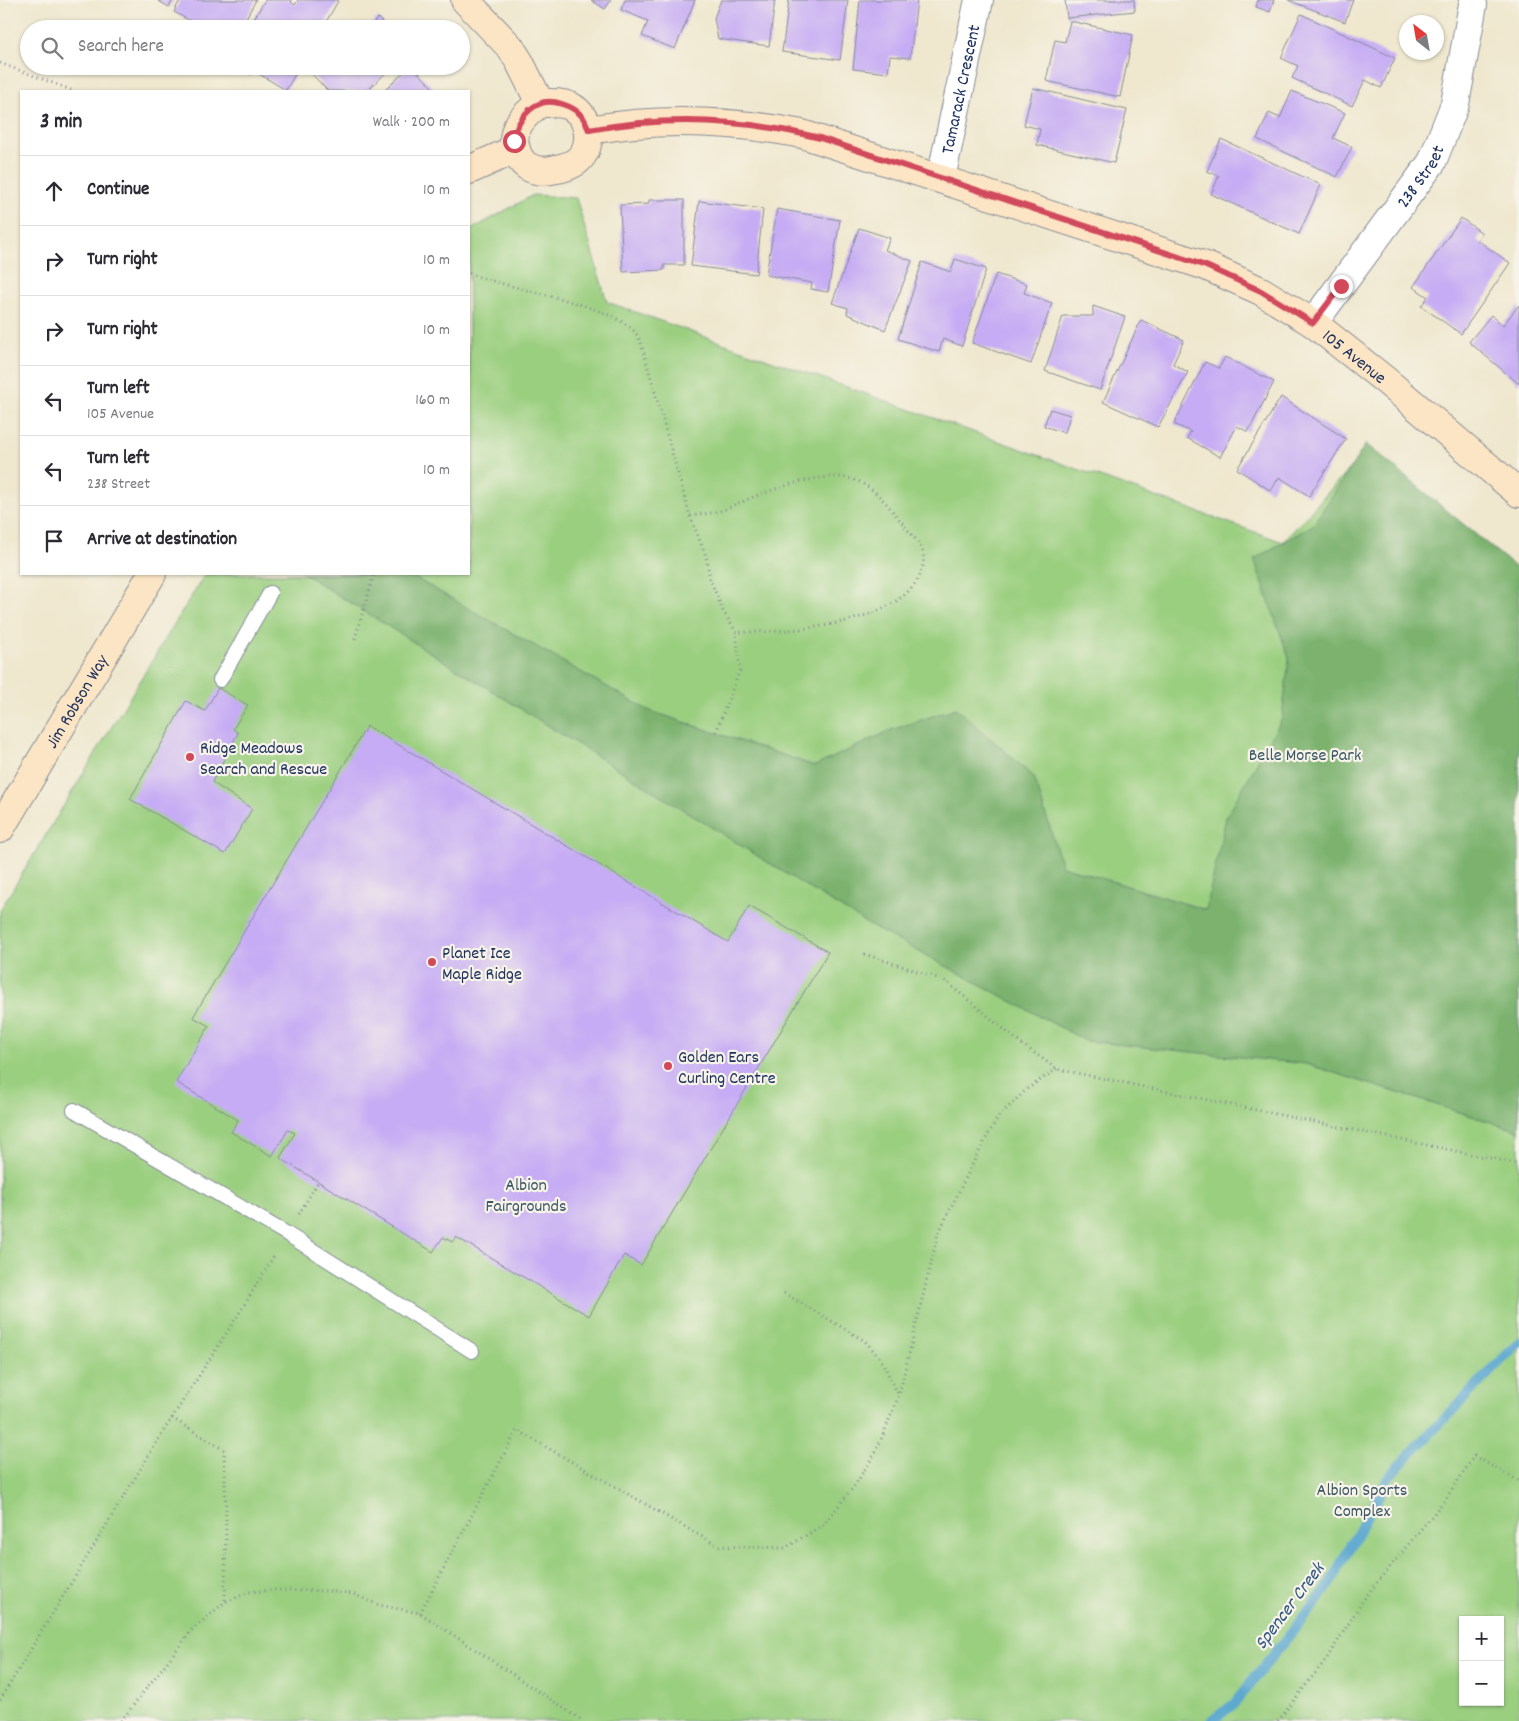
<!DOCTYPE html>
<meta charset="utf-8">
<style>
body{margin:0;font-family:Dekko,sans-serif;background:#f2f2f3;color:#2b2b33}
.controls{position:absolute;right:15px;bottom:15px;display:grid;overflow:hidden;border-radius:0px;box-shadow:0 1px 4px #0004}
.controls button{width:45px;height:45px;display:grid;place-items:center;padding:0;border:0;border-bottom:1px solid #e1e1e2;background:#fff;color:#2b2b33;font:25px sans-serif}
.compass{position:absolute;left:1399px;top:15px;width:45px;height:45px;border-radius:50%;background:#fff;box-shadow:0 1px 4px #0004;rotate:329deg}
.stop{position:absolute;width:15px;height:15px;margin:-11px;border:4px solid #d1495b;border-radius:50%;background:#fff}
.stop.end{background:#d1495b;border-color:#fff;box-shadow:0 1px 5px #0008}
.list{margin:0;padding:0;list-style:none}
h2{display:flex;justify-content:space-between;align-items:center;height:65px;margin:0;padding:0 20px;font-size:21px}
h2 small{font-size:16px;font-weight:400;color:#7c7c81}
.list li{display:grid;grid-template-columns:32px 1fr auto;gap:15px;align-items:center;box-sizing:border-box;height:70px;padding:0 20px;border-top:1px solid #e1e1e2}
.list b{display:block;font-size:19px;white-space:nowrap}
.list p{margin:0;font-size:16px;white-space:nowrap;color:#7c7c81}
.list em{font-size:16px;font-style:normal;color:#7c7c81}
.icon{flex:none;width:28px;height:28px;fill:none;stroke:currentColor;stroke-width:2;stroke-linecap:round;stroke-linejoin:round}
.map{position:relative;flex:none;width:1519px;height:1721px;overflow:hidden}
.search{position:absolute;background:#fff;box-shadow:0 1px 4px #0004;left:20px;top:20px;width:450px;height:55px;display:flex;align-items:center;gap:12px;box-sizing:border-box;padding:0 18px;border-radius:28px;color:#7c7c81;font-size:19px}
.panel{position:absolute;background:#fff;box-shadow:0 1px 4px #0004;left:20px;top:90px;width:450px;height:485px;border-radius:0px}
.map>svg:first-child{display:block}
</style>
<div class="map">
<svg width="1519" height="1721" viewBox="0 0 1519 1721">
<rect width="100%" height="100%" fill="#f7f3e8"/>
<filter id="ink" filterUnits="userSpaceOnUse"><feTurbulence type="fractalNoise" baseFrequency=".02" numOctaves="2"/><feDisplacementMap in="SourceGraphic" scale="10" xChannelSelector="R" yChannelSelector="G"/><feConvolveMatrix kernelMatrix="1 2 1 2 8 2 1 2 1" color-interpolation-filters="sRGB"/></filter>
<filter id="wash" filterUnits="userSpaceOnUse"><feTurbulence type="fractalNoise" baseFrequency=".0096" numOctaves="4" result="noise"/><feDisplacementMap in="SourceGraphic" scale="20" xChannelSelector="R" yChannelSelector="G"/><feGaussianBlur stdDeviation="1.12" result="paint"/><feColorMatrix in="noise" values="0 0 0 0 0 0 0 0 0 0 0 0 0 0 0 0 0 1.4 0 .05"/><feComposite in="paint" operator="in"/></filter>
<g filter="url(#wash)">
<rect width="100%" height="100%" fill="#efe7ce"/>
<path fill="#9bcf80" stroke="#5b7f6f" fill-rule="evenodd" d="M 533,195 L 576,198 L 607,302 L 1283,542 L 1352,466 L 1519,1096 L 1519,1721 L 0,1721 L 0,910 L 205,574 L 469,574 L 469,231 ZM 1463,1620 L 1500,1620 L 1500,1702 L 1463,1702 Z"/>
<polygon fill="#7cb26e" stroke="#4c7066" points="1366,444 1519,570 1519,1131 1306,1064 1086,1041 867,924 304,574 408,574 648,710 815,766 891,730 956,708 1034,777 1062,866 1206,910 1226,817 1282,719 1289,658 1254,559 1313,525"/>
<g fill="none" stroke-linecap="round" stroke-linejoin="round">
<polyline stroke="#54a4ce" stroke-width="10" points="1211,1721 1234,1704 1326,1590 1390,1475 1519,1342"/>
</g>
<g id="blocks">
<g fill="#c6acf4">
<polygon points="157,0 173,0 169,7"/>
<polygon points="180,0 256,0 240,29 205,29 174,12"/>
<polygon points="265,0 292,0 291,2 295,5 298,0 335,0 338,1 322,29 248,29"/>
<polygon points="591,0 611,0 605,9"/>
<polygon points="625,0 695,0 675,49 642,36 648,21 621,10"/>
<polygon points="721,0 775,0 769,46 718,39 714,18"/>
<polygon points="789,0 848,0 840,60 782,52"/>
<polygon points="860,0 917,0 910,58 890,56 888,73 853,69"/>
<polygon points="1065,0 1134,0 1135,11 1067,18"/>
<polygon points="1258,0 1274,0 1270,12 1256,7"/>
<polygon points="1288,0 1353,0 1345,22"/>
<polygon points="1301,14 1395,58 1381,88 1365,80 1352,106 1292,78 1298,66 1281,58"/>
<polygon points="378,18 388,29 367,29"/>
<polygon points="1070,21 1133,35 1120,97 1046,81 1055,40 1065,42"/>
<polygon points="235,66 300,66 286,90 254,71 251,75"/>
<polygon points="309,66 393,66 367,91 328,91 306,68"/>
<polygon points="410,66 412,66 436,91 384,91"/>
<polygon points="1033,88 1127,110 1114,163 1037,145 1040,129 1024,125"/>
<polygon points="1292,91 1345,113 1333,138 1352,147 1337,177 1257,139 1269,113 1280,118"/>
<polygon points="1221,139 1321,185 1299,234 1211,194 1219,176 1207,171"/>
<polygon points="649,200 684,200 684,265 664,265 664,270 623,272 620,205 649,204"/>
<polygon points="699,201 763,209 756,274 691,266"/>
<polygon points="777,209 840,220 828,292 811,289 812,283 766,275"/>
<polygon points="1461,218 1482,233 1477,240 1510,263 1461,334 1421,306 1428,297 1413,287"/>
<polygon points="859,228 890,238 885,250 912,261 885,330 847,314 848,308 832,303"/>
<polygon points="955,259 986,269 962,346 943,339 939,352 898,339 922,262 951,272"/>
<polygon points="996,274 1027,284 1024,293 1052,303 1031,364 972,343"/>
<polygon points="1519,305 1519,384 1469,342 1491,315 1503,325"/>
<polygon points="1093,306 1125,317 1100,390 1045,371 1063,316 1093,316"/>
<polygon points="1141,320 1184,340 1173,364 1188,372 1158,427 1103,402"/>
<polygon points="1225,357 1274,382 1248,432 1237,426 1220,457 1187,438 1191,432 1174,424 1205,362 1219,368"/>
<polygon points="1281,397 1346,439 1309,496 1279,477 1271,491 1237,469"/>
<polygon points="1050,409 1070,415 1065,433 1044,426"/>
<polygon points="218,688 248,705 233,729 238,733 212,782 252,809 225,854 130,799 186,701 205,711"/>
<polygon points="367,726 728,942 749,906 828,952 641,1265 624,1255 589,1316 456,1237 452,1242 443,1237 433,1252 280,1158 295,1133 288,1130 272,1156 231,1132 238,1120 176,1082 209,1026 193,1017"/>
</g>
</g>
</g>
<g filter="url(#ink)">
<use href="#blocks" fill-opacity="0" stroke="#858b96" stroke-width="1"/>
<g fill="none" stroke-linecap="round" stroke-linejoin="round">
<g stroke="#858b96" stroke-width="16">
<g id="lane">
<polyline points="220,680 270,593"/>
<polyline points="74,1110 287,1234 472,1351"/>
</g>
</g>
<g stroke="#858b96" stroke-width="30">
<g id="street">
<path id="s1" d="M 941,178 L 979,0"/>
<path id="s2" d="M 1313,323 L 1432,162 L 1455,104 L 1473,4"/>
</g>
</g>
<g stroke="#858b96" stroke-width="30">
<g id="secondary">
<polyline points="465,0 510,47 519,61 540,103"/>
<path d="M 540,103 C 550,103 561,102 570,106 C 590,116 595,146 577,161 C 570,166 564,168 556,169 C 545,172 536,172 527,166 C 521,162 518,156 516,150 C 509,129 524,115 540,103 Z"/>
<path id="s3" d="M 589,130 C 661,117 730,120 802,134 L 1206,266 L 1261,291 L 1313,323 L 1385,380 L 1519,493"/>
<polyline points="469,170 516,149"/>
<path id="s4" d="M 0,829 L 152,574"/>
</g>
</g>
<g stroke="#858b96" stroke-width="3" stroke-dasharray="1 4" stroke-linecap="butt">
<polyline points="0,63 74,91"/>
<path d="M 469,273 C 508,290 615,303 637,335 C 641,341 643,351 645,357 L 690,516 L 706,556 L 710,579 L 723,611 L 736,632 C 785,633 891,626 918,579 C 922,571 925,562 923,553 C 921,544 910,533 904,525 C 888,506 873,483 847,478 C 818,472 768,491 741,502 C 733,505 725,510 716,512 C 708,514 699,514 690,516"/>
<polyline points="355,639 374,574"/>
<polyline points="716,732 740,670 736,632"/>
<polyline points="864,954 944,980 1023,1045 1057,1069 1519,1164"/>
<polyline points="299,1214 318,1182"/>
<polyline points="784,1293 865,1341 880,1358 898,1394"/>
<polyline points="172,1418 224,1450 226,1514 225,1602"/>
<polyline points="420,1613 517,1430 718,1546 785,1548 823,1525 853,1488 876,1452 899,1395 938,1234 976,1157 998,1117 1027,1089 1057,1069"/>
<polyline points="0,1700 163,1432 245,1304 275,1254"/>
<polyline points="121,1721 192,1630 225,1602 250,1592 273,1590 329,1591 353,1594 379,1605 420,1613 583,1721"/>
<polyline points="1278,1721 1327,1658 1366,1596 1445,1500 1474,1456 1519,1481"/>
</g>
<use href="#lane" stroke="#fff" stroke-width="14"/>
<use href="#street" stroke="#fff" stroke-width="28"/>
<use href="#secondary" stroke="#fce5c4" stroke-width="28"/>
</g>
</g>
<g fill="none" stroke-linecap="round" stroke-linejoin="round" filter="url(#ink)">
<path stroke="#d1495b" stroke-width="6" d="M 514,141 C 515,126 525,110 539,104 C 552,98 573,106 582,116 C 585,120 587,126 589,130 C 665,116 745,119 820,138 L 1206,266 L 1261,291 L 1313,323 L 1341,286"/>
</g>
<g fill="#d1495b" stroke="#f7f3e8" stroke-width="2">
<circle cx="190" cy="757" r="5"/>
<circle cx="432" cy="962" r="5"/>
<circle cx="668" cy="1066" r="5"/>
</g>
<g text-anchor="middle" stroke-width="4.5" stroke-linejoin="round" paint-order="stroke">
<g font-size="18" fill="#1b2f5e" stroke="#f7f3e8">
<text dy="6" stroke="none"><textPath href="#s1" startOffset="91">Tamarack Crescent</textPath></text>
<text dy="6" stroke="none"><textPath href="#s2" startOffset="182">238 Street</textPath></text>
<text dy="6" stroke="none"><textPath href="#s3" startOffset="814">105 Avenue</textPath></text>
<text dy="6" stroke="none"><textPath href="#s4" startOffset="149">Jim Robson Way</textPath></text>
</g>
<g font-size="18" fill="#1b2f5e" stroke="#f7f3e8" text-anchor="start">
<text x="200" y="753">Ridge Meadows<tspan x="200" dy="21">Search and Rescue</tspan></text>
<text x="442" y="958">Planet Ice<tspan x="442" dy="21">Maple Ridge</tspan></text>
<text x="678" y="1062">Golden Ears<tspan x="678" dy="21">Curling Centre</tspan></text>
</g>
<g font-size="18" fill="#3b5766" stroke="#f7f3e8">
<text x="1305" y="760">Belle Morse Park</text>
<text x="526" y="1190">Albion<tspan x="526" dy="21">Fairgrounds</tspan></text>
<text x="1362" y="1495">Albion Sports<tspan x="1362" dy="21">Complex</tspan></text>
</g>
<g font-size="19" font-style="italic" fill="#2f5885" stroke="#f7f3e8">
<text transform="translate(1288 1605) rotate(-53)" y="7">Spencer Creek</text>
</g>
</g>
</svg>
<div class="controls">
<button>+</button>
<button>−</button>
</div>
<svg class="compass" viewBox="-18 -18 36 36"><path d="M0-13l5 13h-10z" fill="#e53935"/><path d="M0 13l5-13h-10z" fill="#7c7c81"/></svg>
<div class="stop" style="left:514px;top:141px"></div>
<div class="stop end" style="left:1341px;top:286px"></div>
<div class="search"><svg class="icon" aria-label="search" viewBox="0 0 24 24"><circle cx="10" cy="10" r="6"/><path d="M15 15l6 6"/></svg>Search here</div>
<section class="panel">
<h2>3 min<small>Walk · 200 m</small></h2>
<ul class="list">
<li><svg class="icon" aria-label="ahead" viewBox="0 0 24 24"><path d="M12 20V5M6 11l6-6 6 6"/></svg><div><b>Continue</b></div><em>10 m</em></li>
<li><svg class="icon" aria-label="right" viewBox="0 0 24 24"><path d="M7 20v-9h11M14 6l5 5-5 5"/></svg><div><b>Turn right</b></div><em>10 m</em></li>
<li><svg class="icon" aria-label="right" viewBox="0 0 24 24"><path d="M7 20v-9h11M14 6l5 5-5 5"/></svg><div><b>Turn right</b></div><em>10 m</em></li>
<li><svg class="icon" aria-label="left" viewBox="0 0 24 24"><path d="M17 20v-9H6M10 6l-5 5 5 5"/></svg><div><b>Turn left</b><p>105 Avenue</p></div><em>160 m</em></li>
<li><svg class="icon" aria-label="left" viewBox="0 0 24 24"><path d="M17 20v-9H6M10 6l-5 5 5 5"/></svg><div><b>Turn left</b><p>238 Street</p></div><em>10 m</em></li>
<li><svg class="icon" aria-label="arrive" viewBox="0 0 24 24"><path d="M6 21V4h12l-3 4 3 4H6"/></svg><div><b>Arrive at destination</b></div></li>
</ul>
</section>
</div>
